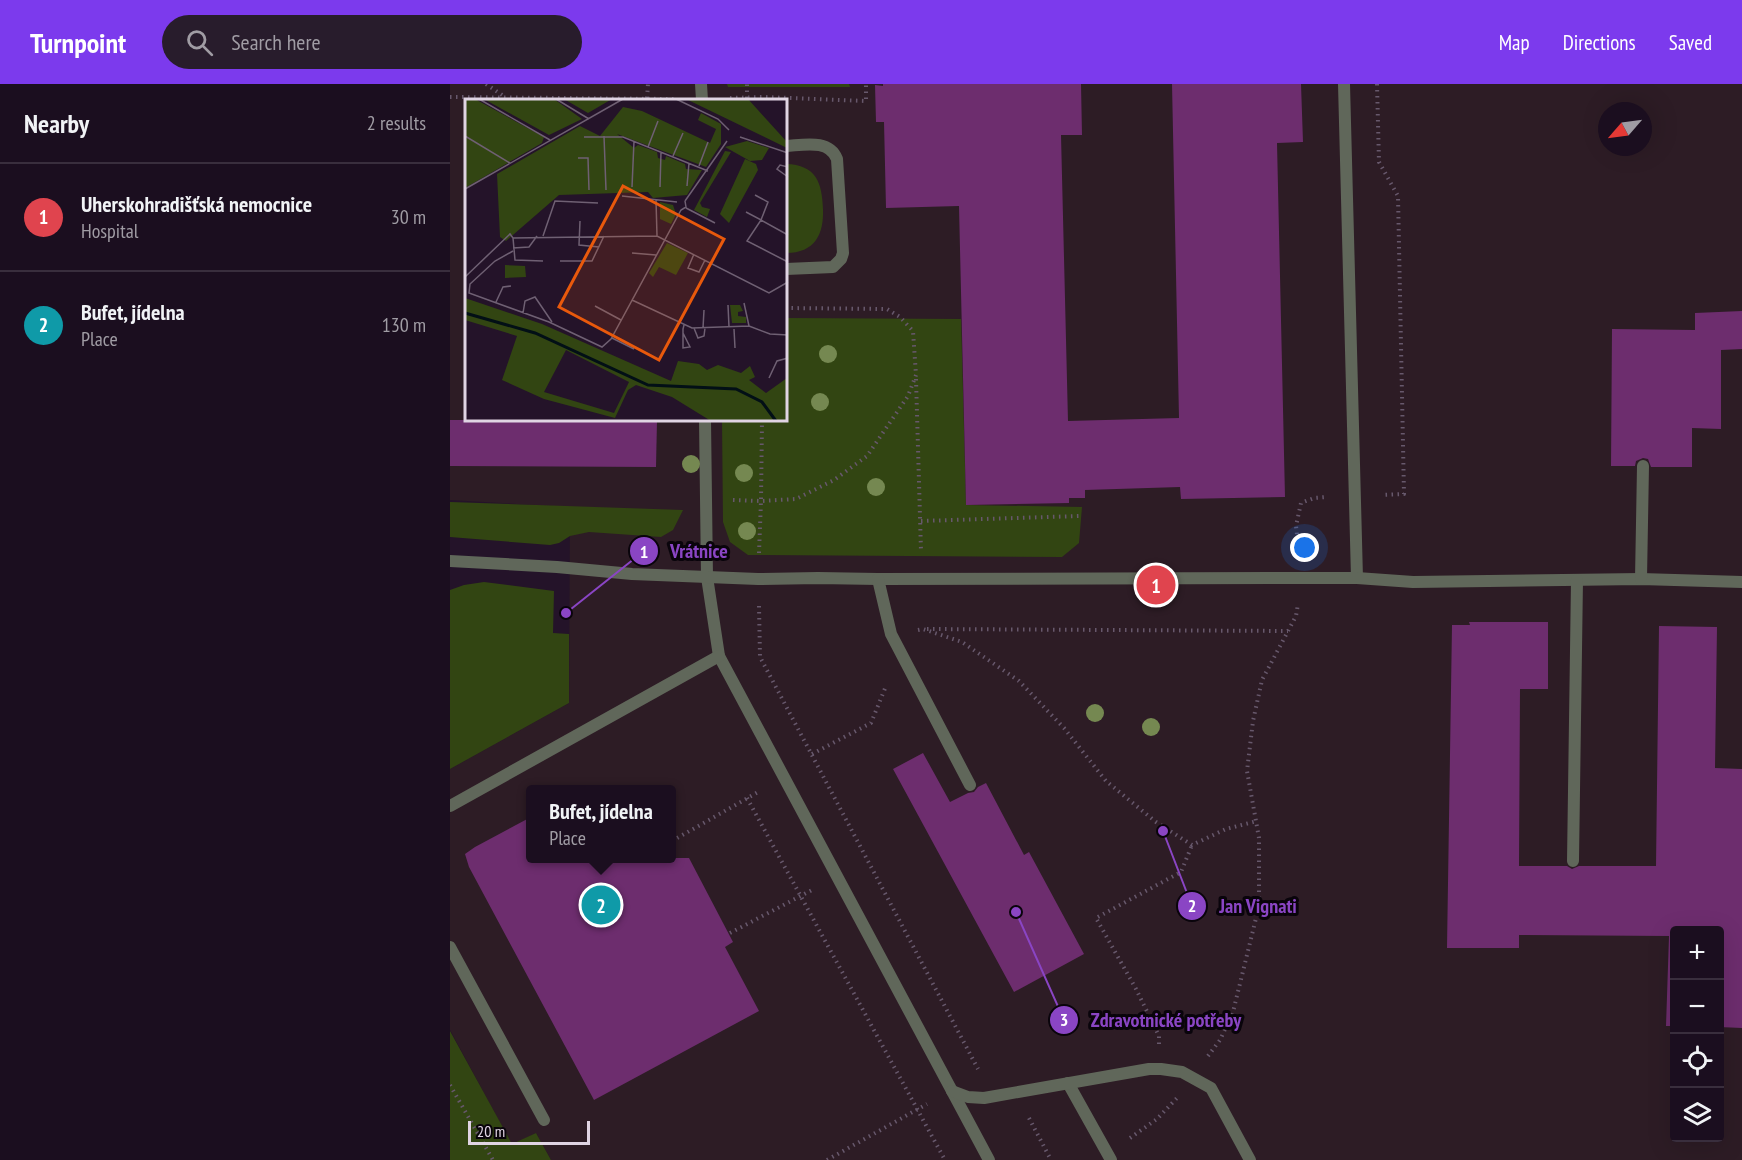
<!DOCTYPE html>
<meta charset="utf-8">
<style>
body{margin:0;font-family:"PT Sans Narrow",sans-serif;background:#281c2c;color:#f1f3f6}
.controls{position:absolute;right:18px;bottom:18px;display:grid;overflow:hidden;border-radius:6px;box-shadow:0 6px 24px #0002}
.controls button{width:54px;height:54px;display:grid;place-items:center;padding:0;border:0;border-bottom:2px solid #392e3d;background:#1b0e1f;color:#f1f3f6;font:30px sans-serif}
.compass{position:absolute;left:1148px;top:18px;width:54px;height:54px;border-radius:50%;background:#1b0e1f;box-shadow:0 6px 24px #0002;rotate:242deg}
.scale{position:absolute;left:18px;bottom:15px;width:122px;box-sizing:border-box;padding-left:6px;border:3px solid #e0d4e3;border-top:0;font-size:16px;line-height:21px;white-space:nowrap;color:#e0d4e3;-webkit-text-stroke:4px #09040b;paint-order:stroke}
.you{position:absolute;left:855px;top:464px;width:21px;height:21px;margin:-15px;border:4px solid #fff;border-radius:50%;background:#1a73e8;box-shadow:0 0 0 9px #1a73e833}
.badge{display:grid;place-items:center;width:39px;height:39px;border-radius:50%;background:#7c3aed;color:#fff;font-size:20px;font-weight:700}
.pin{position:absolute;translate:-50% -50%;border:3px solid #fff;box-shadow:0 2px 6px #0006}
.popup{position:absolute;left:76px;top:701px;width:150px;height:78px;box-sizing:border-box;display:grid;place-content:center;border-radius:6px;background:#1b0e1f;filter:drop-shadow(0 2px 4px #0005);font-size:20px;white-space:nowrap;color:#a09ca4}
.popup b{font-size:22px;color:#f1f3f6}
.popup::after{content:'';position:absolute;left:50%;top:100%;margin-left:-12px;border:12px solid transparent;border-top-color:#1b0e1f}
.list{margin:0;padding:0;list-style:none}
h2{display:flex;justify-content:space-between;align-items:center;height:78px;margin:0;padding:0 24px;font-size:26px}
h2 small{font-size:20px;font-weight:400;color:#a09ca4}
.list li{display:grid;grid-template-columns:39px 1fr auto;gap:18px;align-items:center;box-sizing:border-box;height:108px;padding:0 24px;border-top:2px solid #392e3d}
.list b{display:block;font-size:22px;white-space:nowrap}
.list p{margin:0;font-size:20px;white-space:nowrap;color:#a09ca4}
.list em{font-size:20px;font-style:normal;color:#a09ca4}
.icon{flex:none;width:33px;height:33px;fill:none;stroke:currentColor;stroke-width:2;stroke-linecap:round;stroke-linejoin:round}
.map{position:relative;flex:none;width:1292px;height:1076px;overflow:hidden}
header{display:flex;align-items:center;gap:36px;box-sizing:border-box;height:84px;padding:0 30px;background:#7c3aed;color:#fff}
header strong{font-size:28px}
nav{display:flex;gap:33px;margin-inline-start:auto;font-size:21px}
.search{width:420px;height:54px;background:#281c2c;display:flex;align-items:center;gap:15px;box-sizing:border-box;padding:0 21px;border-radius:33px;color:#a09ca4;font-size:22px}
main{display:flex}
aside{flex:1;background:#1b0e1f}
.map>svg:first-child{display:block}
</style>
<header>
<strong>Turnpoint</strong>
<div class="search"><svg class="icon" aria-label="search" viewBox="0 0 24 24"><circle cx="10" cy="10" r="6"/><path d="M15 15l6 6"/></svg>Search here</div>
<nav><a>Map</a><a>Directions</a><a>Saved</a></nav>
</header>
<main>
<aside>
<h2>Nearby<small>2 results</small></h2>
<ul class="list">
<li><span class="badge" style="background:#e0444e">1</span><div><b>Uherskohradišťská nemocnice</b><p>Hospital</p></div><em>30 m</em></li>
<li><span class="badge" style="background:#0f9aa8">2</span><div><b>Bufet, jídelna</b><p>Place</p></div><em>130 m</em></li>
</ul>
</aside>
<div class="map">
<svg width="1292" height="1076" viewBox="0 0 1292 1076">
<rect width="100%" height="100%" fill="#241329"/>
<path fill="#2d1c25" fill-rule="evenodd" d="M 0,0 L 1292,0 L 1292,1076 L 101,1076 L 86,1049 L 62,1061 L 0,946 L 0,685 L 119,619 L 120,423 L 0,416 ZM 16,16 L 336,16 L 336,336 L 16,336 ZM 1157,27 L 1193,27 L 1193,63 L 1157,63 ZM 80,706 L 222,706 L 222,774 L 80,774 ZM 1224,846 L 1270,846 L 1270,1054 L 1224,1054 Z"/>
<g fill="#324512">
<polygon points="277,0 399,0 400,3 278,3"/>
<path d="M 336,80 C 366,81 372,98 373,125 C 374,150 365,169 336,169 Z"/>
<polygon points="336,234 511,235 516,421 632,423 629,459 612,473 298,471 280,458 273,438 272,336 336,336"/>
<polygon points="0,418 233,426 223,446 211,453 139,448 120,452 109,459 100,461 0,453"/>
<polygon points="34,498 104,507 103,549 119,550 119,619 0,685 0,506 14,501"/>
<polygon points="0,947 62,1060 86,1049 101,1076 0,1076"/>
</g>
<g fill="#6d2d6e">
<polygon points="433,0 631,0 632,51 611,51 618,337 729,334 722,0 851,0 853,58 827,59 835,413 731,415 730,403 635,406 635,414 619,414 619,419 516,421 509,122 436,124 434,38 426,38 425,1 433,2"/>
<polygon points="1292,227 1292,265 1271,266 1271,345 1242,344 1242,383 1201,383 1198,375 1193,374 1186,377 1185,382 1161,382 1162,245 1245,246 1245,229"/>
<polygon points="0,336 207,336 206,383 0,382"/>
<polygon points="1019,538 1098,538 1098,605 1070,605 1069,782 1117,782 1122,785 1129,782 1206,782 1209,542 1267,543 1265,684 1292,685 1292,944 1269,943 1269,846 1224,846 1224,942 1216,942 1219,852 1069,851 1069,864 997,864 1002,541 1020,541"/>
<polygon points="473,669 500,718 518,709 524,708 528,703 536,699 574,771 579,768 634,870 564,908 443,685"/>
<polygon points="81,733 81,774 239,774 283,858 275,863 309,927 144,1016 19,783 15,770 25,763"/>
</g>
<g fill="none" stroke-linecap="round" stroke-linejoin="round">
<g stroke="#67586c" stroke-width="4" stroke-dasharray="1.5 4.5" stroke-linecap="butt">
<polyline points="36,0 55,13"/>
<polyline points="927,0 929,78 948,112 954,410 932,411"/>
<polyline points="0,13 224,15"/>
<polyline points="197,14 198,0"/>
<polyline points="280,14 313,13 416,17 416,0"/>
<polyline points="297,14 297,0"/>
<polyline points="466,295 471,467"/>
<polyline points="283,416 311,417 346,415 384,396 417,372 458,312 466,291 463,247 450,233 437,225 336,224"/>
<polyline points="471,437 629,432"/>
<polyline points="849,468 846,442 851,419 864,414 877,413"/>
<polyline points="309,469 311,417 312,336"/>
<polyline points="309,522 310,573 528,985"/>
<polyline points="477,545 838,547"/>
<polyline points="468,546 473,545 512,558 569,597 614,644 656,697 706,738 742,761 776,745 807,737"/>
<polyline points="362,670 421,639 436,602"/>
<polyline points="297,714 495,1076"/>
<polyline points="222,757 310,707"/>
<polyline points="280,849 364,805"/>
<polyline points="709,960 709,952 686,905 646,834 731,788 742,761"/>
<polyline points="758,972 770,956 783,928 809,822 809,754 797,687 803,637 812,596 846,532 848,520"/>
<polyline points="0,1001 43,1076"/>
<polyline points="579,1034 601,1076"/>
<polyline points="680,1054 707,1035 727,1014"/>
<polyline points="377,1076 477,1020"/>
</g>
<g stroke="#60675a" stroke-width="12">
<polyline points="251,0 252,16"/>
<polyline points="894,0 907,494"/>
<path d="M 336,62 C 354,61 379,55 387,75 L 393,169 L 391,175 L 383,183 L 336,185"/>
<polyline points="255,336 257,493 269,572 539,1076"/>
<polyline points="0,477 107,483 182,490 308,495 368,494 428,495 852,494 907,494 963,498 1191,495 1292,498"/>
<polyline points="428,495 441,550 520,701"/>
<polyline points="1191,495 1193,382"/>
<polyline points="0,722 269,572"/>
<polyline points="1123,777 1127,496"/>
<polyline points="0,863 94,1036"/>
<polyline points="618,999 661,1076"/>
<polyline points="502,1007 518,1013 534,1014 699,985 711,985 732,988 761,1004 800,1076"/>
</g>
</g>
<g fill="#758851">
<circle cx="378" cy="270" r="9"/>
<circle cx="370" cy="318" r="9"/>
<circle cx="241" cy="380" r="9"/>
<circle cx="294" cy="389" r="9"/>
<circle cx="426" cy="403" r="9"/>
<circle cx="297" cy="447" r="9"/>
<circle cx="645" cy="629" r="9"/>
<circle cx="701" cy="643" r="9"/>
</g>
<g transform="translate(15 15)">
<rect width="322" height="322" fill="#241329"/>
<path d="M 0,0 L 10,0 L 79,38 L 77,44 L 0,89 ZM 19,0 L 89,0 L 117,20 L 84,36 ZM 99,0 L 147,0 L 123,14 ZM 221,0 L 283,0 L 322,43 L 322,49 ZM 158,8 L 177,12 L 245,44 L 251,30 L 233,21 L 236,14 L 256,25 L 256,45 L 241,68 L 152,35 L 169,49 L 173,46 L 192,53 L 193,59 L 200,61 L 201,57 L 220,65 L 221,70 L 237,71 L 222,96 L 188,99 L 183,93 L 94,96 L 41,142 L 35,138 L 32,75 L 115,27 L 135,37 ZM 282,42 L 304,49 L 297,61 L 285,62 L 260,48 ZM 260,52 L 266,53 L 235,104 L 237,108 L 245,110 L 242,118 L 229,111 ZM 280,60 L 291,65 L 293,71 L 264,124 L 255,115 ZM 195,103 L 208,106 L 211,115 L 206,125 L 195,120 ZM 202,144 L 223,154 L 211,176 L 194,168 L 188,178 L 184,174 ZM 40,166 L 60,167 L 61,178 L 40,179 ZM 0,199 L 77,225 L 206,282 L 213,262 L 234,265 L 242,271 L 253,266 L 276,274 L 285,267 L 290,278 L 284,281 L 301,294 L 322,279 L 322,322 L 246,322 L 207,298 L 171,286 L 163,291 L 150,319 L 79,300 L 37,281 L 52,237 L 0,221 ZM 101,251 L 164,283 L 149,314 L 79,293 ZM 265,206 L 275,206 L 278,212 L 273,213 L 273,217 L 281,218 L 281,224 L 267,224 Z" fill="#324512" fill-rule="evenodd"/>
<path fill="none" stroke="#020f16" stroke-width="3" d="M 0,214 L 70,234 L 183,286 L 271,290 L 297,303 L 311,322"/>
<path fill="none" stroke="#6f6073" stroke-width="1.5" d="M 14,0 L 85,41M 91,0 L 124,20M 211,0 L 253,20 L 264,31M 0,37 L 45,64M 139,37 L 141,91M 119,38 L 158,38 L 243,72M 275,38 L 323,54M 183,48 L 193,22M 208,57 L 218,34M 113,59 L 123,59 L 124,91M 234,67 L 243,43M 323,68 L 315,66 L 312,70 L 323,78M 222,87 L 224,64M 167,88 L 169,42M 195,88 L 196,53M 0,90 L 158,0M 157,97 L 212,103M 191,101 L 192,137M 220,102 L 262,42M 221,109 L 250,124M 281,113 L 296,121 L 303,103 L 290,96M 115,122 L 114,146 L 134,148M 323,136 L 296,121 L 282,142 L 323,163M 78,137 L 90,102 L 133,104M 48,149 L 64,148 L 72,137M 48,152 L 30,162 L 5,185 L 4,194 L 84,223 L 137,248 L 146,240 L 216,111 L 221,108 L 220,102M 167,154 L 191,156M 229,155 L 223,169 L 234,173 L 240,161M 78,162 L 50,161 L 48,139 L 192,137 L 304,194 L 323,183M 95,162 L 127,162 L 139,137M 0,178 L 45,135 L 48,139M 167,201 L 227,229 L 284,227 L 305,235 L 323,236M 31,203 L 38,188 L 46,187M 279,204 L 284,227M 263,206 L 264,228M 130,207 L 156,221M 58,214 L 60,202 L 70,198 L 87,223M 229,229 L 233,239 L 239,237 L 240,229M 238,229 L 239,211M 269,230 L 270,249M 218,234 L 225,248 L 218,249 L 218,230 L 219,226M 147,239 L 169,250M 304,279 L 312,262 L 323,259"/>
<path fill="#e8590c" fill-opacity="0.15" stroke="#e8590c" stroke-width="3" d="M 158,87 L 259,140 L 194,261 L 94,208 Z"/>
<rect width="322" height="322" fill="none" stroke="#e0d4e3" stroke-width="3"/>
</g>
<path fill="none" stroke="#8a45c4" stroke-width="2" d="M116 529L194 467M713 747L742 822M566 828L614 936"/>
<g fill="#8a45c4" stroke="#09040b" stroke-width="2">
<circle cx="116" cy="529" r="6"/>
<circle cx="713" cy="747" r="6"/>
<circle cx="566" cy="828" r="6"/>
<circle cx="194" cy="467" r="15"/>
<circle cx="742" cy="822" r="15"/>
<circle cx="614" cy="936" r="15"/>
</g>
<g font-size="18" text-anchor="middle" font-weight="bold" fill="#fff">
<text x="194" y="474">1</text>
<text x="742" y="828">2</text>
<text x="614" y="942">3</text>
</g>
<g font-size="20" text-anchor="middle" font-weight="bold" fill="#8a45c4" stroke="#09040b" stroke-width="6" stroke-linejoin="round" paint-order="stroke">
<text x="249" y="474">Vrátnice</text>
<text x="808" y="829">Jan Vignati</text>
<text x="716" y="943">Zdravotnické potřeby</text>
</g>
</svg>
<div class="controls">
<button>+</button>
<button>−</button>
<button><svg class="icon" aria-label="locate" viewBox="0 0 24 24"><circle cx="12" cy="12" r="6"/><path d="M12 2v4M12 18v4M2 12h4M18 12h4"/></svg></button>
<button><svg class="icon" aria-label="layers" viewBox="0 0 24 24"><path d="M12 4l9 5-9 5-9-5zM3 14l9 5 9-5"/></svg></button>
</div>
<svg class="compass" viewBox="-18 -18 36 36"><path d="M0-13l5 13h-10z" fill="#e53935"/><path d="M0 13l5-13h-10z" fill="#a09ca4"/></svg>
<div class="scale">20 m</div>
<div class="you"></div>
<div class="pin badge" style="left:706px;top:501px;background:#e0444e">1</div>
<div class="pin badge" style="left:151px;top:821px;background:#0f9aa8">2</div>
<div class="popup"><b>Bufet, jídelna</b>Place</div>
</div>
</main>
